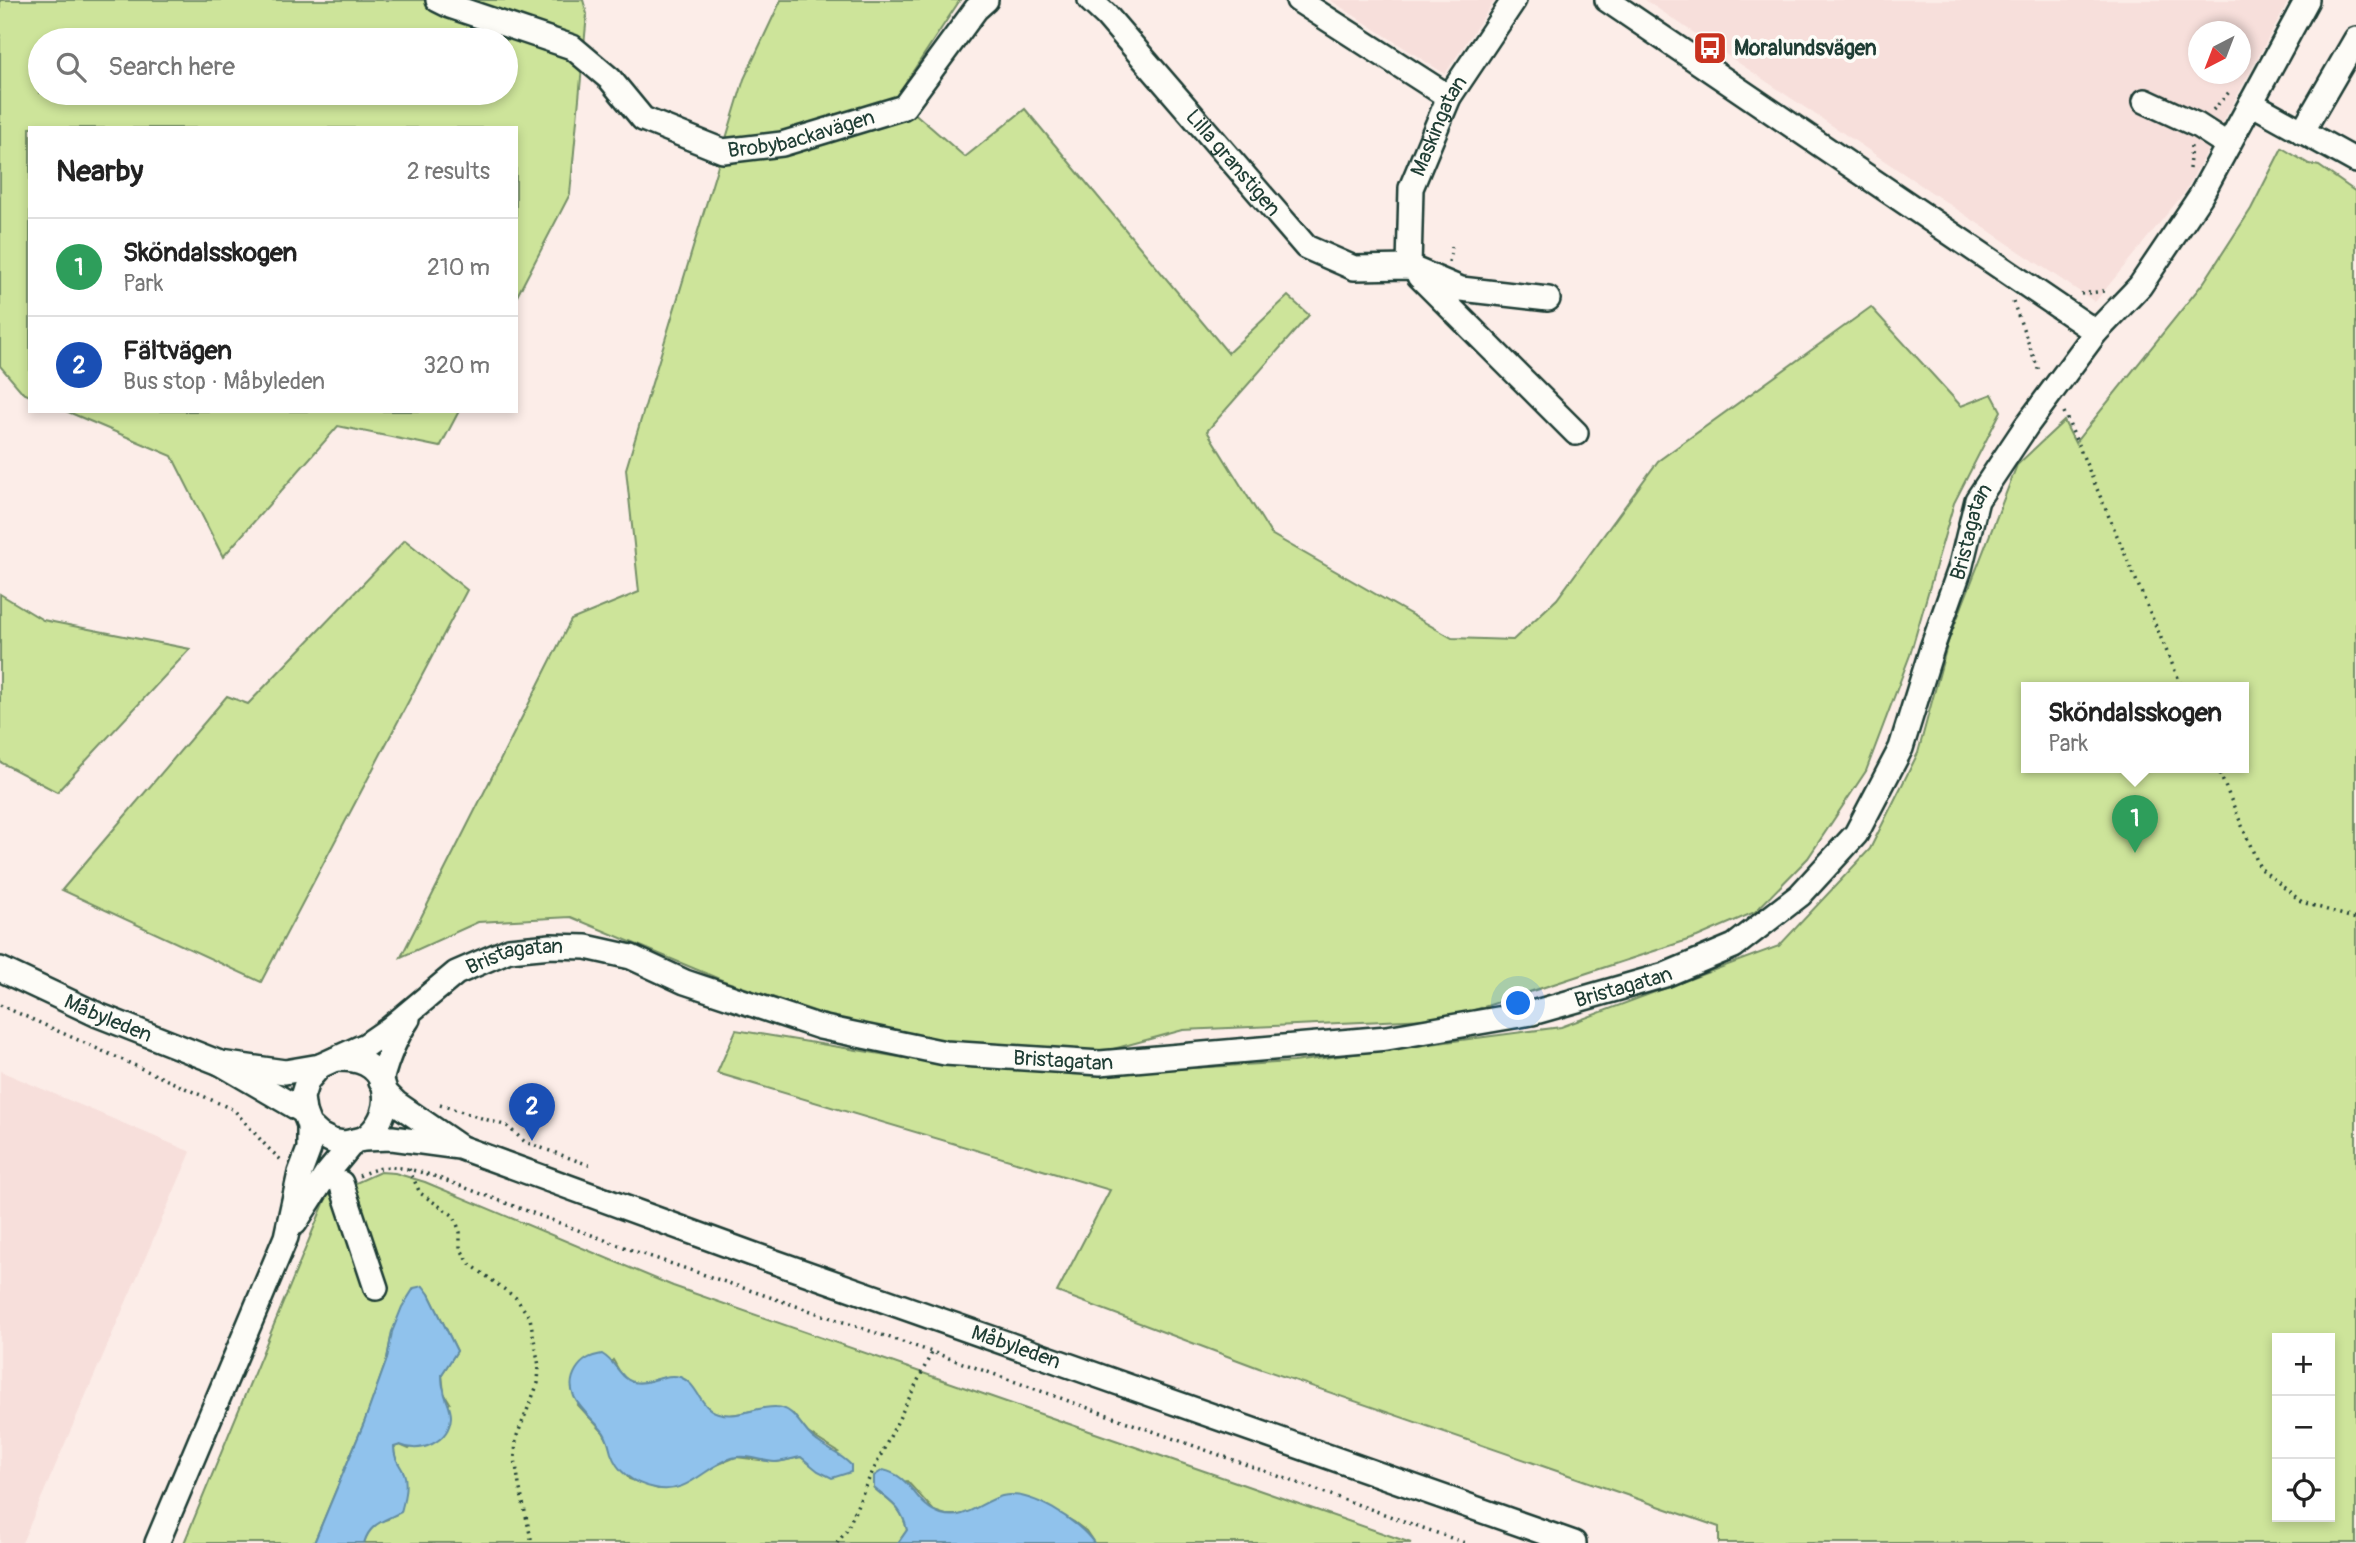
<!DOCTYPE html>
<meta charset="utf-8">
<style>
body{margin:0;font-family:Pangolin,sans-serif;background:#f6f6f6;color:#222}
.controls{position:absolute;right:21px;bottom:21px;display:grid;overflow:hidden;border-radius:0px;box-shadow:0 4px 10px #0003}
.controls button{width:63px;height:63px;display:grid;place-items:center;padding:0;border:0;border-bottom:2px solid #e0e0e0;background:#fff;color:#222;font:35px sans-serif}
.compass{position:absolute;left:2188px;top:21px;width:63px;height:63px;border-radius:50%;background:#fff;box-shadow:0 4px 10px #0003;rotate:222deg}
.you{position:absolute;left:1519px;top:1004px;width:24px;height:24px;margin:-18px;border:5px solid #fff;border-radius:50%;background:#1a73e8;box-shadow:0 0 0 10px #1a73e833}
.badge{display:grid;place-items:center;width:46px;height:46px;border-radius:50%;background:#c8321e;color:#fff;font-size:23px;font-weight:700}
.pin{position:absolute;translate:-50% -58px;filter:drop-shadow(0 2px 4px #0008)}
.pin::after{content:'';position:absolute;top:37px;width:24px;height:21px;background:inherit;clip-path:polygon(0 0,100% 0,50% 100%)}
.popup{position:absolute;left:2021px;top:682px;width:228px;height:91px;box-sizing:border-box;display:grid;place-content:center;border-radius:0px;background:#fff;filter:drop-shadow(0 2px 5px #0005);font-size:23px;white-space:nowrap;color:#767676}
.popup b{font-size:26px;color:#222}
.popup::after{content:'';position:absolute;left:50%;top:100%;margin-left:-14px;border:14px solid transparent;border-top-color:#fff}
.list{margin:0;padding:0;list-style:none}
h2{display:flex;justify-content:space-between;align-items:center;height:91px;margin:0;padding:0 28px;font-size:30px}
h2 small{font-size:23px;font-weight:400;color:#767676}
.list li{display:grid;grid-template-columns:46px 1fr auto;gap:21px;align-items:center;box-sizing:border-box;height:98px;padding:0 28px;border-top:2px solid #e0e0e0}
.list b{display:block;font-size:26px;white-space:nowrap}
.list p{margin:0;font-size:23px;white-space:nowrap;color:#767676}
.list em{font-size:23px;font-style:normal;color:#767676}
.icon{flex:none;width:38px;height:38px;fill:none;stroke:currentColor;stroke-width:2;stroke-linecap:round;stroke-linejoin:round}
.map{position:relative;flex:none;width:2356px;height:1543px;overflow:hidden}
.search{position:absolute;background:#fff;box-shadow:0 4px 10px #0003;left:28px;top:28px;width:490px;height:77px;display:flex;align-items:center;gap:18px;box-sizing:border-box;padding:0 24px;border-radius:38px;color:#767676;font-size:26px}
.panel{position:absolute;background:#fff;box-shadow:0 4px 10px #0003;left:28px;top:126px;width:490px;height:287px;border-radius:0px}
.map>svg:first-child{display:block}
</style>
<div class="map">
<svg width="2356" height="1543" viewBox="0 0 2356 1543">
<rect width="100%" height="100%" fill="#fcede8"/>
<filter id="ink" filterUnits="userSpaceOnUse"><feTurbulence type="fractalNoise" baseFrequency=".0143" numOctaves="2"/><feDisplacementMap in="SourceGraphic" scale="14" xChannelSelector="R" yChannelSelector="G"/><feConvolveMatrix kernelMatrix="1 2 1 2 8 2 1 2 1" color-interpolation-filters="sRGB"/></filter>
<g filter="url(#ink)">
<g fill="#f7dfdb" fill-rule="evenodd">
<polygon points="1330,0 1495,0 1445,74"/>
<path d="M 1645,0 L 2289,0 L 2185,192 L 2095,302 ZM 2198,32 L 2240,32 L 2240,74 L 2198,74 Z"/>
<polygon points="0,1071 191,1152 22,1543 0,1543"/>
</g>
<g fill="#cde49a" stroke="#769067" stroke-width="2" fill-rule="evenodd">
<path d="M 0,0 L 583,0 L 587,14 L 570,194 L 516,298 L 516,128 L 30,128 L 30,396 L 23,393 L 0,366 ZM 40,40 L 506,40 L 506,93 L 40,93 Z"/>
<polygon points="781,0 960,0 896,97 965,157 1025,109 1228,353 1288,296 1309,315 1207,431 1271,534 1452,638 1513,640 1557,599 1658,461 1871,307 1961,406 1992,394 2001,411 1954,503 1910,655 1866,771 1808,858 1755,912 1697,937 1450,1018 1183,1030 1091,1055 905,1041 724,981 571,917 478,922 401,957 571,620 639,592 626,469 744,79"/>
<path d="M 2282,148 L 2309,164 L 2319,166 L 2356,192 L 2356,1543 L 1719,1543 L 1719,1527 L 1259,1368 L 1057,1292 L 1110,1190 L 717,1073 L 736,1030 L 911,1059 L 1091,1074 L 1293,1062 L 1561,1027 L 1779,946 L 1870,849 L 1918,753 L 1948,642 L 2017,465 L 2064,421 L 2075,443 L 2204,282 L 2251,209 ZM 2026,687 L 2244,687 L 2244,767 L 2026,767 ZM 2277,1338 L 2330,1338 L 2330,1517 L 2277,1517 Z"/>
<polygon points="66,411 459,411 440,447 338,426 223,557 172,456"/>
<polygon points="405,540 467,590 261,982 62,890 227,696 248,704"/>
<polygon points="0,594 43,620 190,649 57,792 0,762"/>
<path d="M 380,1172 L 395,1173 L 425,1182 L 673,1286 L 1411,1543 L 1094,1543 L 1086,1531 L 1074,1522 L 1040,1503 L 988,1502 L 974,1511 L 960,1515 L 946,1515 L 934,1511 L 907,1481 L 874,1488 C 891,1503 902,1507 907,1530 L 898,1543 L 364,1543 C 368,1529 374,1523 388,1519 C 393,1508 409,1484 403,1473 C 398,1463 394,1459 394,1447 L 400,1445 L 409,1449 L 450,1403 L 444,1393 L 442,1374 L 457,1351 L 429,1294 L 422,1286 L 392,1332 L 387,1359 L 364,1423 L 314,1543 L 184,1543 L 327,1196 ZM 613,1360 C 617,1366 620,1375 625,1378 C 641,1392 661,1373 678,1377 C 697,1381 697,1404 712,1411 C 731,1421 747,1409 766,1409 C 774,1409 784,1412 793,1414 L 808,1433 L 838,1452 L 809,1463 L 801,1457 L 777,1462 L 736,1457 L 658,1489 L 629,1479 L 612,1454 L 609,1443 L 603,1432 L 578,1405 Z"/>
</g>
<g fill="#90c2ec" stroke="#638da2" stroke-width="2">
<path d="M 423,1286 L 429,1294 L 457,1351 L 442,1374 C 442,1379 442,1385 444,1390 C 445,1400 451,1406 451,1417 C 449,1442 421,1454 400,1445 L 394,1447 C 394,1459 399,1463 404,1473 C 408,1483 404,1502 401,1512 C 384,1521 370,1523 364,1543 L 314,1543 L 364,1423 L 387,1359 L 392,1332 L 402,1307 L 414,1288 Z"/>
<path d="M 602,1354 C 616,1362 621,1379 633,1382 C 649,1386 665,1372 680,1377 C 699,1384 699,1408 718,1413 C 739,1419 756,1406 776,1407 C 792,1407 799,1423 808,1433 C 820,1447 838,1451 851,1465 L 851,1472 L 832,1478 L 818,1471 L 801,1457 C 793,1458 783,1462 775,1462 C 761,1461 746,1454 732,1458 C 705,1466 687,1496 655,1488 C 635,1484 618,1474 611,1453 C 609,1446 608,1440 604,1433 C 590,1414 560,1397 576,1370 C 582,1360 590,1356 602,1354 Z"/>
<path d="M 883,1470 C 913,1476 915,1506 941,1514 C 966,1521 980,1502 1002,1496 C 1030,1489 1079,1521 1094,1543 L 898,1543 L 907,1530 C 902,1507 891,1503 874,1488 L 874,1476 Z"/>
</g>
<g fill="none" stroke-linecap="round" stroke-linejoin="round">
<g stroke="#1f3d34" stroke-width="28">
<g id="minor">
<path id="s1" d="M 438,0 L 450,6 L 572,47 L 610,79 L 643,119 L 723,151 L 782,144 L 904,107 L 976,9 L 986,0"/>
<path id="s2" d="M 1090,0 L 1106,15 L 1306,247 L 1354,268 L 1409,267 L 1461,289 L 1548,299"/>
<polyline points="1298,0 1449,97"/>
<polyline points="1607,0 2096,332"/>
<polyline points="2145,101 2197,125 2228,145"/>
<polyline points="2251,103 2356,161"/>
<polyline points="2302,132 2356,39"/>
<path id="s3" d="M 1409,267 L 1411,188 L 1449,97 L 1514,0"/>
<polyline points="1419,276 1576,433"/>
<path id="s4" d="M 0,969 L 98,1015 L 220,1063 L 304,1112"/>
<path d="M 336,1059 C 341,1059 348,1059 353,1060 C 394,1067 395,1118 363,1139"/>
<path id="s5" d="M 220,1063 L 285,1072 L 320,1066 L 366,1045 L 389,1029 L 456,973 L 509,950 L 551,946 L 586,947 L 631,957 L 685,982 L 820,1027 L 945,1053 L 1100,1063 L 1387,1038 L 1532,1013 L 1665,975 L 1734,946 L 1800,895 L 1856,834 L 1901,748 L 1932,648 L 1960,569 L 1977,500 L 2027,425 L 2096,332 L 2140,286 L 2200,197 L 2307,0"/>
<path id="s6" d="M 320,1066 L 307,1081 L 302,1097 L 304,1112 L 309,1125 L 320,1135 L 332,1141 L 345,1143 L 363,1139 L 392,1138 L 459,1147 L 755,1255 L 1574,1543"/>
<path d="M 381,1081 C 387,1058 394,1039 408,1019"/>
<polyline points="385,1092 396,1103 457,1145"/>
<polyline points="341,1183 376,1288"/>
<polyline points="295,1223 326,1175 354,1141"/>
<polyline points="157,1543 286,1237 300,1173 309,1149 309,1125"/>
</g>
</g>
<g stroke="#1f3d34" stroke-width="3.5" stroke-dasharray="2 5" stroke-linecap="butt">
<polyline points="2213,110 2231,90"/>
<polyline points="2189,169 2191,146"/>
<polyline points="1449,262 1452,247"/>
<polyline points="2081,294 2104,291"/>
<polyline points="2013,302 2040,374"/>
<polyline points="2064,412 2182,687"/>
<polyline points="2217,767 2260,868 2302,902 2356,919"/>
<polyline points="0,1005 234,1110 267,1147 282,1161"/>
<polyline points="440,1105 507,1126 525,1142 589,1165"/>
<polyline points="409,1169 420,1193 454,1216 460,1232 460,1248 470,1264 516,1298 530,1318 539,1366 538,1383 516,1438 515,1458 519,1485 532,1543"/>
<path d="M 359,1176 C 387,1162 401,1167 431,1175 L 637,1252 L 932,1352 L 1465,1543"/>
<polyline points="837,1543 847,1530 866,1485 932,1352"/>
</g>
<use href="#minor" stroke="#fdfcf7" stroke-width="23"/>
</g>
</g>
<defs>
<g id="bus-square" transform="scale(1.75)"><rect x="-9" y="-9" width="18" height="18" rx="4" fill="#c8321e" stroke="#fdfcf7"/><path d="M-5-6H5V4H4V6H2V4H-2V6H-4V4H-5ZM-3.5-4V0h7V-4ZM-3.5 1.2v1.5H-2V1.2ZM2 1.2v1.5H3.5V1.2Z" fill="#fff"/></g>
</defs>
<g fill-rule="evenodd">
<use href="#bus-square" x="1710" y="48"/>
</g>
<g text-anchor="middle" stroke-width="7" stroke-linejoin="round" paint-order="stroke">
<g font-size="21" font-weight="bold" fill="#1f3d34" stroke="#fdfcf7" text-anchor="start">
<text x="1734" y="55">Moralundsvägen</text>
</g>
<g font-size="21" fill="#1f3d34" stroke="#fdfcf7">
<text dy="7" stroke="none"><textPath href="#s3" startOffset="147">Maskingatan</textPath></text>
<text dy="7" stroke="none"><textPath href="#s1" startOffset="410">Brobybackavägen</textPath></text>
<text dy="7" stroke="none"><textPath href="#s2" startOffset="217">Lilla granstigen</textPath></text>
<text dy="7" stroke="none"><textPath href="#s5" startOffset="2072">Bristagatan</textPath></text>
<text dy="7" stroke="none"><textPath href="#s5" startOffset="329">Bristagatan</textPath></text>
<text dy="7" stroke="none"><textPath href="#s5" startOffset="1463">Bristagatan</textPath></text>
<text dy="7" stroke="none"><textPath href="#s4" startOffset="119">Måbyleden</textPath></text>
<text dy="7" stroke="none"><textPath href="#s5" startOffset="896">Bristagatan</textPath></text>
<text dy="7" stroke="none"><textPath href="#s6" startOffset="814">Måbyleden</textPath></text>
</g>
</g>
</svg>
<div class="controls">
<button>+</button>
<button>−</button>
<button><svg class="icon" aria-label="locate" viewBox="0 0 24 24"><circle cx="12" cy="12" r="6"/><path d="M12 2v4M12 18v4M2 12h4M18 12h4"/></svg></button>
</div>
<svg class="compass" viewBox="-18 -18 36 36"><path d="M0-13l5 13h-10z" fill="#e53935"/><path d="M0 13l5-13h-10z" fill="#767676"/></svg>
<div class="you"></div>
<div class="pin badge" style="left:2135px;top:853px;background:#2e9e5b">1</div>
<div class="popup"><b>Sköndalsskogen</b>Park</div>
<div class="pin badge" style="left:532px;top:1141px;background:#1a4fb4">2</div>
<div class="search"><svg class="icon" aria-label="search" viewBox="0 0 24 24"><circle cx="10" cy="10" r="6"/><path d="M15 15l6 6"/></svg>Search here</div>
<section class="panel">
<h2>Nearby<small>2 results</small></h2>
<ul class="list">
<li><span class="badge" style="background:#2e9e5b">1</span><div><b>Sköndalsskogen</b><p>Park</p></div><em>210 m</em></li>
<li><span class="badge" style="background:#1a4fb4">2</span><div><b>Fältvägen</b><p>Bus stop · Måbyleden</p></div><em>320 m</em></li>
</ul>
</section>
</div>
